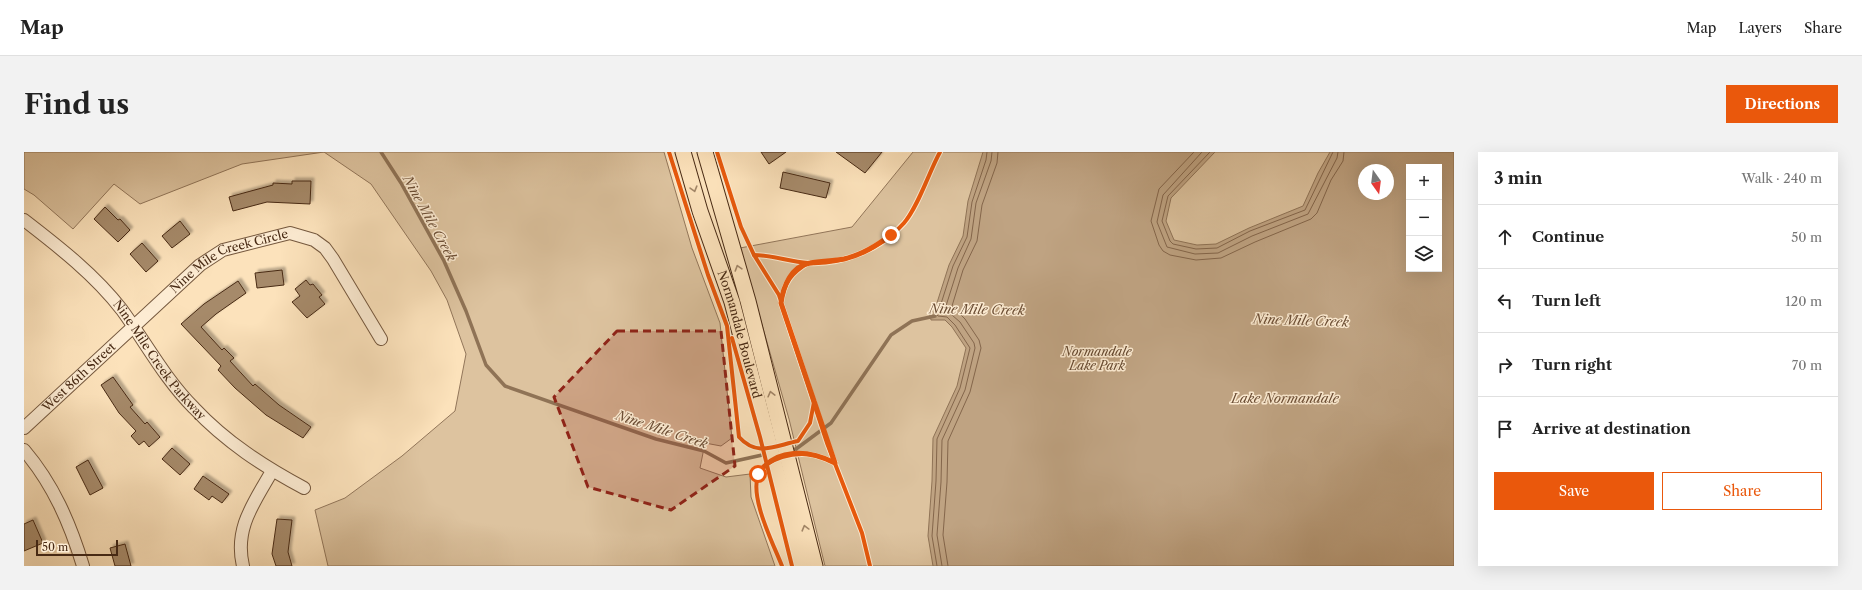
<!DOCTYPE html>
<meta charset="utf-8">
<style>
body{margin:0;font-family:"Libre Caslon Text",serif;background:#f2f2f2;color:#222}
.controls{position:absolute;right:12px;top:12px;display:grid;overflow:hidden;border-radius:0px;box-shadow:0 4px 16px #0002}
.controls button{width:36px;height:36px;display:grid;place-items:center;padding:0;border:0;border-bottom:1px solid #e0e0e0;background:#fff;color:#222;font:20px sans-serif}
.compass{position:absolute;left:1334px;top:12px;width:36px;height:36px;border-radius:50%;background:#fff;box-shadow:0 4px 16px #0002;rotate:166deg}
.scale{position:absolute;left:12px;bottom:10px;width:82px;box-sizing:border-box;padding-left:4px;border:2px solid #482a14;border-top:0;font-size:11px;line-height:14px;white-space:nowrap;color:#482a14;-webkit-text-stroke:3px #fdecd3;paint-order:stroke}
.stop{position:absolute;width:12px;height:12px;margin:-9px;border:3px solid #ea580c;border-radius:50%;background:#fff}
.stop.end{background:#ea580c;border-color:#fff;box-shadow:0 1px 4px #0008}
.list{margin:0;padding:0;list-style:none}
h2{display:flex;justify-content:space-between;align-items:center;height:52px;margin:0;padding:0 16px;font-size:17px}
h2 small{font-size:13px;font-weight:400;color:#767676}
.list li{display:grid;grid-template-columns:26px 1fr auto;gap:12px;align-items:center;box-sizing:border-box;height:64px;padding:0 16px;border-top:1px solid #e0e0e0}
.list b{display:block;font-size:15px;white-space:nowrap}
.list em{font-size:13px;font-style:normal;color:#767676}
.actions{display:flex;gap:8px;padding:12px 16px}
.actions a{flex:1;padding:9px 0;border:1px solid #ea580c;border-radius:0px;text-align:center;font-size:14px;color:#ea580c}
.actions .main{background:#ea580c;color:#fff}
.icon{flex:none;width:22px;height:22px;fill:none;stroke:currentColor;stroke-width:2;stroke-linecap:round;stroke-linejoin:round}
.map{position:relative;flex:none;width:1430px;height:414px;overflow:hidden;border-radius:0px}
header{display:flex;align-items:center;gap:24px;box-sizing:border-box;height:56px;padding:0 20px;background:#fff;border-bottom:1px solid #e0e0e0}
header strong{font-size:19px}
nav{display:flex;gap:22px;margin-inline-start:auto;font-size:14px}
.intro{display:flex;align-items:center;justify-content:space-between;box-sizing:border-box;height:96px;padding:0 24px}
h1{margin:0;font-size:28px}
.button{padding:10px 18px;border-radius:0px;background:#ea580c;color:#fff;font-size:14px;font-weight:700}
main{display:flex;gap:24px;padding:0 24px}
aside{flex:1;background:#fff;border-radius:0px;box-shadow:0 4px 16px #0002}
.map>svg:first-child{display:block}
</style>
<header>
<strong>Map</strong>
<nav><a>Map</a><a>Layers</a><a>Share</a></nav>
</header>
<div class="intro"><h1>Find us</h1><a class="button">Directions</a></div>
<main>
<div class="map">
<svg width="1430" height="414" viewBox="0 0 1430 414">
<defs>
<filter id="shadow"><feDropShadow dx="3" dy="-3" stdDeviation="1" flood-color="#0004"/></filter>
</defs>
<rect width="100%" height="100%" fill="#fce2bb"/>
<filter id="stains"><feTurbulence type="fractalNoise" baseFrequency=".005" numOctaves="4"/><feColorMatrix values="0 0 0 0 .2 0 0 0 0 .09 0 0 0 0 .02 0 0 0 .5 -.17"/></filter>
<radialGradient id="worn" r=".72"><stop offset=".6" stop-color="#630" stop-opacity="0"/><stop offset="1" stop-color="#630" stop-opacity=".3"/></radialGradient>
<g fill="#ddc39f" stroke="#92765a" fill-rule="evenodd">
<polygon points="0,0 640,0 668,96 696,171 708,286 697,294 681,291 676,316 702,325 726,322 727,345 751,414 304,414 291,358 321,346 378,304 431,259 442,202 423,148 407,119 347,32 300,0 218,12 116,52 90,32 49,77 10,43 0,37"/>
<path d="M 889,0 L 1430,0 L 1430,414 L 801,414 L 765,267 L 716,96 L 828,75 ZM 1385,15 L 1415,15 L 1415,117 L 1385,117 ZM 1340,18 L 1364,18 L 1364,42 L 1340,42 Z"/>
</g>
<path fill="#bfa382" stroke="#8f7356" fill-rule="evenodd" d="M 959,0 L 1191,0 L 1147,46 L 1142,69 L 1150,88 L 1173,93 L 1192,92 L 1225,76 L 1279,54 L 1294,21 L 1306,0 L 1430,0 L 1430,414 L 909,414 L 904,384 L 908,329 L 909,286 L 933,234 L 942,196 L 928,175 L 921,168 L 907,168 L 905,159 L 911,157 L 925,113 L 939,84 L 944,49 ZM 1385,15 L 1415,15 L 1415,117 L 1385,117 ZM 1340,18 L 1364,18 L 1364,42 L 1340,42 Z"/>
<g fill="none" stroke-linecap="round" stroke-linejoin="round">
<g stroke="#84664b" stroke-width="1">
<polyline points="1170,0 1135,37 1127,69 1135,93 1139,99 1146,103 1172,108 1197,106 1231,90 1287,67 1293,61 1307,28 1319,9 1320,0"/>
<polyline points="1178,0 1139,43 1133,70 1143,95 1171,102 1194,101 1228,84 1284,62 1313,6 1314,0"/>
<polyline points="1186,0 1144,44 1138,69 1146,89 1149,92 1172,97 1193,96 1226,79 1281,58 1309,0"/>
<polyline points="913,414 908,384 912,329 913,287 936,236 946,196 931,173 923,165 914,164 912,162 915,158 929,114 943,85 948,50 962,8 963,0"/>
<polyline points="918,414 913,383 917,330 918,288 941,238 951,196 950,191 936,170 921,157 934,116 947,87 952,51 967,9 968,0"/>
<polyline points="924,414 919,383 923,330 924,289 946,240 957,196 955,188 941,167 928,154 939,118 953,89 958,53 973,11 974,0"/>
</g>
<g stroke="#8f7356" stroke-width="3.5">
<polyline points="357,0 377,31 420,109 442,159 462,213 481,234 632,287 680,299 702,311 743,302"/>
<polyline points="765,298 772,297 807,271 867,183 888,169 911,164"/>
</g>
</g>
<g fill="#a68a6b" stroke="#482a14" filter="url(#shadow)">
<polygon points="737,0 762,0 745,12"/>
<polygon points="812,0 858,0 841,21"/>
<polygon points="759,20 806,31 802,46 756,36"/>
<polygon points="268,29 287,29 286,52 243,50 209,59 205,45 249,33 249,31 268,32"/>
<polygon points="81,55 94,68 96,67 106,78 94,90 70,67"/>
<polygon points="156,69 166,82 148,96 138,84"/>
<polygon points="118,91 134,109 122,120 106,102"/>
<polygon points="258,118 260,133 233,136 231,121"/>
<polygon points="282,128 286,133 289,132 298,143 295,145 301,152 283,166 268,150 276,144 271,137"/>
<polygon points="214,129 222,141 192,162 177,175 198,198 200,196 210,206 206,209 229,234 231,232 255,253 287,275 279,286 242,263 211,236 194,218 197,214 157,172 180,152"/>
<polygon points="89,225 109,253 106,255 121,272 123,270 136,285 125,295 120,289 115,293 107,284 112,279 95,261 77,233"/>
<polygon points="148,296 166,312 156,323 138,307"/>
<polygon points="64,308 79,336 66,343 52,315"/>
<polygon points="179,324 205,342 198,351 188,344 185,348 170,337"/>
<polygon points="253,367 268,368 264,400 268,414 252,414 248,402"/>
<polygon points="9,368 19,391 0,399 0,372"/>
<polygon points="101,392 107,414 91,414 86,396"/>
</g>
<g fill="none" stroke-linecap="round" stroke-linejoin="round">
<g stroke="#75583e" stroke-width="14">
<g id="minor">
<path id="s1" d="M 0,68 C 35,95 71,123 98,158 C 122,191 141,227 170,256 C 202,290 239,314 280,336"/>
<path id="s2" d="M 0,276 L 176,113 L 199,98 L 266,81 L 290,88 L 301,96 L 309,107 L 357,187"/>
<path d="M 0,298 C 29,332 46,371 59,414"/>
<path d="M 219,414 C 210,376 230,351 248,319"/>
</g>
</g>
<g stroke="#482a14" stroke-width="17">
<g id="major">
<path id="s3" d="M 659,0 L 676,59 L 708,150 L 777,414"/>
<polyline points="681,0 724,149 791,414"/>
</g>
</g>
<use href="#minor" stroke="#fdecd3" stroke-width="12"/>
<use href="#major" stroke="#fce2bb" stroke-width="15"/>
<g stroke="#fdecd3" stroke-width="6">
<g id="cycleway">
<path d="M 645,0 L 684,123 L 703,174 L 715,285 C 733,305 750,294 774,289 L 786,271 L 790,250"/>
<polyline points="693,0 717,75 730,103"/>
<path d="M 784,111 C 767,121 760,131 757,151 L 803,291 L 838,381 L 846,414"/>
<path d="M 757,149 L 755,143 L 730,103 C 748,103 766,110 784,111 C 818,113 858,97 880,71 C 894,55 905,20 916,0"/>
<polyline points="708,186 736,285 768,414"/>
<path d="M 758,414 C 749,391 726,347 734,323 C 738,313 749,308 758,305 C 778,299 792,302 811,311"/>
</g>
</g>
<use href="#cycleway" stroke="#e8590c" stroke-width="4"/>
</g>
<defs><path id="oneway-chevron" d="M-2-3.5L2.5 0L-2 3.5" fill="none" stroke-width="1.6" stroke-linecap="round" stroke-linejoin="round"/></defs>
<g stroke="#a28668">
<use href="#oneway-chevron" transform="translate(670 37) rotate(74)"/>
<use href="#oneway-chevron" transform="translate(714 116) rotate(-107)"/>
<use href="#oneway-chevron" transform="translate(747 242) rotate(-104)"/>
<use href="#oneway-chevron" transform="translate(781 376) rotate(-105)"/>
</g>
<g fill="none" stroke-linecap="round" stroke-linejoin="round">
<path stroke="#ea580c" stroke-width="5" d="M 734,322 C 752,295 785,298 811,311 L 757,151 C 759,135 767,114 786,111 C 797,109 809,109 820,107 C 838,103 853,93 867,83"/>
</g>
<path fill="#8f2418" fill-opacity="0.2" stroke="#8f2418" stroke-width="3" stroke-dasharray="8 5" stroke-linejoin="round" d="M 593,179 L 697,179 L 711,314 L 647,358 L 564,335 L 530,245 Z"/>
<g text-anchor="middle" stroke-width="3" stroke-linejoin="round" paint-order="stroke">
<g font-size="12" fill="#482a14" stroke="#fdecd3">
<text dy="4" stroke="none"><textPath href="#s2" startOffset="268">Nine Mile Creek Circle</textPath></text>
<text dy="4" stroke="none"><textPath href="#s3" startOffset="191">Normandale Boulevard</textPath></text>
<text dy="4" stroke="none"><textPath href="#s1" startOffset="196">Nine Mile Creek Parkway</textPath></text>
<text dy="4" stroke="none"><textPath href="#s2" startOffset="75">West 86th Street</textPath></text>
</g>
<g font-size="12" font-style="italic" fill="#664930" stroke="#fdecd3">
<text x="1073" y="204">Normandale<tspan x="1073" dy="14">Lake Park</tspan></text>
</g>
<g font-size="13" font-style="italic" fill="#6c4e35" stroke="#fdecd3">
<text transform="translate(406 66) rotate(61)" y="5">Nine Mile Creek</text>
<text transform="translate(953 157) rotate(1)" y="5">Nine Mile Creek</text>
<text transform="translate(1277 168) rotate(2)" y="5">Nine Mile Creek</text>
<text x="1261" y="251">Lake Normandale</text>
<text transform="translate(638 277) rotate(18)" y="5">Nine Mile Creek</text>
</g>
</g>
<rect width="100%" height="100%" filter="url(#stains)"/>
<rect width="100%" height="100%" fill="url(#worn)"/>
</svg>
<div class="controls">
<button>+</button>
<button>−</button>
<button><svg class="icon" aria-label="layers" viewBox="0 0 24 24"><path d="M12 4l9 5-9 5-9-5zM3 14l9 5 9-5"/></svg></button>
</div>
<svg class="compass" viewBox="-18 -18 36 36"><path d="M0-13l5 13h-10z" fill="#e53935"/><path d="M0 13l5-13h-10z" fill="#767676"/></svg>
<div class="scale">50 m</div>
<div class="stop" style="left:734px;top:322px"></div>
<div class="stop end" style="left:867px;top:83px"></div>
</div>
<aside>
<h2>3 min<small>Walk · 240 m</small></h2>
<ul class="list">
<li><svg class="icon" aria-label="ahead" viewBox="0 0 24 24"><path d="M12 20V5M6 11l6-6 6 6"/></svg><div><b>Continue</b></div><em>50 m</em></li>
<li><svg class="icon" aria-label="left" viewBox="0 0 24 24"><path d="M17 20v-9H6M10 6l-5 5 5 5"/></svg><div><b>Turn left</b></div><em>120 m</em></li>
<li><svg class="icon" aria-label="right" viewBox="0 0 24 24"><path d="M7 20v-9h11M14 6l5 5-5 5"/></svg><div><b>Turn right</b></div><em>70 m</em></li>
<li><svg class="icon" aria-label="arrive" viewBox="0 0 24 24"><path d="M6 21V4h12l-3 4 3 4H6"/></svg><div><b>Arrive at destination</b></div></li>
</ul>
<div class="actions"><a class="main">Save</a><a>Share</a></div>
</aside>
</main>
